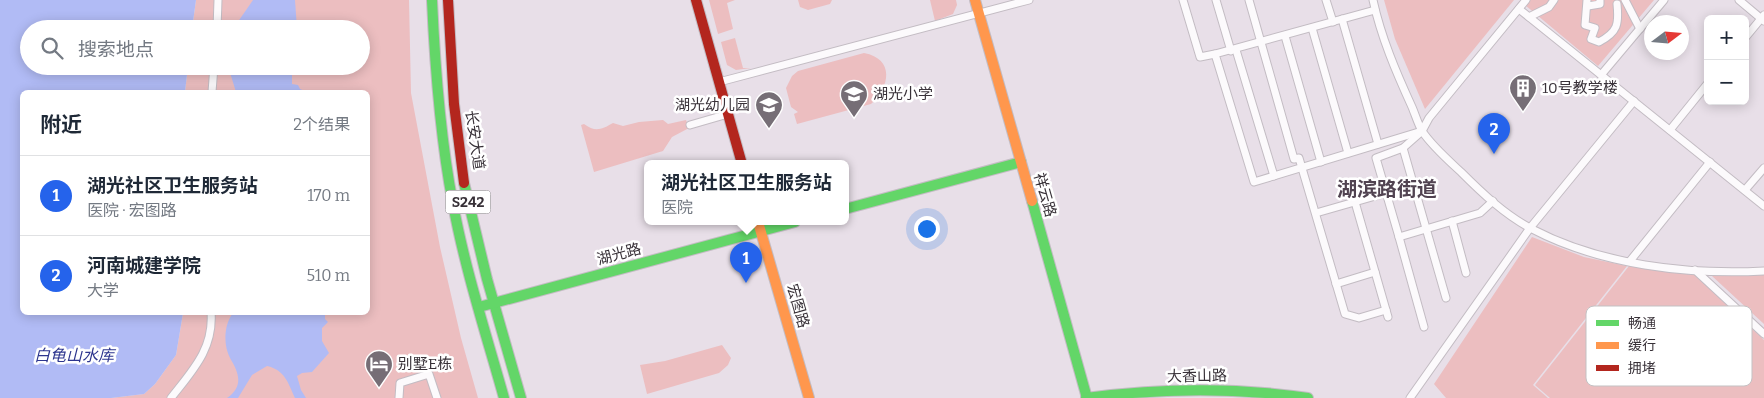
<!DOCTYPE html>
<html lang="zh">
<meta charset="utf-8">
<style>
body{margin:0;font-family:Bitter,"Noto Sans SC",serif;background:#f6f6f7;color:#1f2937}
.controls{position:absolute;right:15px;top:15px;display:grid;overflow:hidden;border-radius:8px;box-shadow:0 2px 12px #0003}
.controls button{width:45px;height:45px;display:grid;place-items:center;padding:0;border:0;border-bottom:1px solid #e0e1e3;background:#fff;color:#1f2937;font:25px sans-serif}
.compass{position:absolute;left:1644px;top:15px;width:45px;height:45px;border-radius:50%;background:#fff;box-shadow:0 2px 12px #0003;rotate:74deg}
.you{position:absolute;left:926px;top:228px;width:18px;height:18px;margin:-12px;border:4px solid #fff;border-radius:50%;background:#1a73e8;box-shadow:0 0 0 8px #1a73e833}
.badge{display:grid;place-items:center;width:32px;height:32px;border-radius:50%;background:#2563eb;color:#fff;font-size:16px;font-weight:700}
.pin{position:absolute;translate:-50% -41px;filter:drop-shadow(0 1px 2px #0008)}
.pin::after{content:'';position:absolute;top:26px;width:18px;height:15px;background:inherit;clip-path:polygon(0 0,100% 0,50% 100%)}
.popup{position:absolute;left:644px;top:160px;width:205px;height:65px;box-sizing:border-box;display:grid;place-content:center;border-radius:8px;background:#fff;filter:drop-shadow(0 1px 4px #0005);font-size:16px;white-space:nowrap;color:#747a83}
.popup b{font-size:19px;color:#1f2937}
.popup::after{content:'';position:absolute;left:50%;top:100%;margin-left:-10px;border:10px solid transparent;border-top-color:#fff}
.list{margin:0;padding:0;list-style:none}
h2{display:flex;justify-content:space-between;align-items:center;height:65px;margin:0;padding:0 20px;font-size:21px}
h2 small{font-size:16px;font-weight:400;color:#747a83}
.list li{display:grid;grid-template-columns:32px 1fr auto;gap:15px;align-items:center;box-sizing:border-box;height:80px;padding:0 20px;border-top:1px solid #e0e1e3}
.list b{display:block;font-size:19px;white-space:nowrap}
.list p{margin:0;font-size:16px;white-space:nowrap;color:#747a83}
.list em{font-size:16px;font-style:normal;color:#747a83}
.icon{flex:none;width:28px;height:28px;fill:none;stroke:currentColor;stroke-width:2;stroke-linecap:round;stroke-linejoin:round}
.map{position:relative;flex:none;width:1764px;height:398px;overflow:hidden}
.search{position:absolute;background:#fff;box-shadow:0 2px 12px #0003;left:20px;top:20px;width:350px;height:55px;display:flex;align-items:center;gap:12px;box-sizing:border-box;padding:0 18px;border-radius:28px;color:#747a83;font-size:19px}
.panel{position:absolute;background:#fff;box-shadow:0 2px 12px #0003;left:20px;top:90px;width:350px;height:225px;border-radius:8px}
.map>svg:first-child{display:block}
</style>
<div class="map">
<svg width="1764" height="398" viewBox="0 0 1764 398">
<rect width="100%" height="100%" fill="#e8dfe8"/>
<g fill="#ecbec0">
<polygon points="196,0 409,0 411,93 440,247 461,338 478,398 111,398 144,394 155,384 176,355 183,313 368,312 368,92 185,92 188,66 361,66 361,29 192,29"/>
<polygon points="709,0 735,0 727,3 733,29 718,34"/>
<polygon points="798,0 832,0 830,4 808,10 800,7"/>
<polygon points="930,0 956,0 957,5 953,14 935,21"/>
<polygon points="1384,0 1514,0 1425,109 1395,39"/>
<polygon points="1529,0 1654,0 1598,66 1525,5"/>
<polygon points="735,38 743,68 751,68 736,70 727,65 721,42"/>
<path d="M 864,53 C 895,59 890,87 871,104 L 797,124 L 794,114 L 798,112 L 791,107 L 786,88 L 792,76 L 798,71 Z"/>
<path d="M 663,120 L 668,124 L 686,120 L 689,128 L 672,137 L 663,151 L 594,172 L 581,125 L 584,124 C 595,132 601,130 613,123 L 623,126 L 639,122 Z"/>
<polygon points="1532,237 1584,257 1627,266 1533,385 1548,398 1446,398 1434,384"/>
<polygon points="1629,266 1695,275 1764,340 1764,398 1550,398 1535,385"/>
<polygon points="1764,275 1764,324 1712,276"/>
<polygon points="722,345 731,358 728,365 719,373 647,394 640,365 665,361"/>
</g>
<g fill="#b1bbf5">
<polygon points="0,0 196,0 192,29 29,29 29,66 188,66 185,92 22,92 22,312 183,313 176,355 155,384 144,394 111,398 0,398"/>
<polygon points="253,0 295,0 297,29 233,29"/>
<polygon points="228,66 297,66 297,74 292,75 292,84 298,85 300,89 307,92 236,92"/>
<path d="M 233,313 L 325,313 L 325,319 L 328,322 L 322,328 L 322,341 L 329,353 L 312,372 L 302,373 L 297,376 L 301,390 L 306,398 L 295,398 C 288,383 285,370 267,366 L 252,375 L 238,398 L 227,398 C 244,386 239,373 230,358 C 223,345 224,324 233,313 Z"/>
</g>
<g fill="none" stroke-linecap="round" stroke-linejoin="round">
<g stroke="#c3bcc3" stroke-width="9">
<g id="street">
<polyline points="1183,0 1200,57 1215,54"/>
<polyline points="1216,0 1231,51"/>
<polyline points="1249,0 1294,159 1299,158 1345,314 1359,318 1386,310"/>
<polyline points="1326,0 1333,22"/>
<path d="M 1373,0 C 1381,37 1396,72 1412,107 C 1415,114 1418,124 1422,131 C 1432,146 1448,160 1461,172 C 1482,193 1505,215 1532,229 C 1601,265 1687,275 1764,271"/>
<path d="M 1587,0 L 1585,25 L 1595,28 L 1591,39 L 1599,42 C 1618,32 1619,24 1617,4"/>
<polyline points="1625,0 1640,29"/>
<polyline points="1739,0 1764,21"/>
<polyline points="1588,6 1600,4 1600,0"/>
<polyline points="1519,9 1764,206"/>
<polyline points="1375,10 1215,54 1254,182 1422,131 1429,118 1526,0"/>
<polyline points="1529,17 1549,7 1554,0"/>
<polyline points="1342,19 1378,144"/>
<polyline points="1312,28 1348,153"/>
<polyline points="217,29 218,0"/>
<polyline points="1285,36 1321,162"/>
<polyline points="1745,38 1764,15"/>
<polyline points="1236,50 1274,176"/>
<polyline points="1601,75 1664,0"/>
<polyline points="719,82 1029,0"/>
<polyline points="212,92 214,66"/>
<polyline points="690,125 728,114"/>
<polyline points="1670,130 1708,83"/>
<polyline points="1420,133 1403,148 1446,298"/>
<polyline points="1403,148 1376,158 1399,237 1480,213 1493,201"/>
<polyline points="1745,190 1764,168"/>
<polyline points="1355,202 1388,317"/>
<polyline points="1316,213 1386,193"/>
<polyline points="1452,221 1466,273"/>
<polyline points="1399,237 1424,327"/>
<polyline points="1630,261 1710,162"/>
<polyline points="1695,270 1764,334"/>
<polyline points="1336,284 1375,272"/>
<path d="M 171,398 C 192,371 214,349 211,312"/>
<polyline points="399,398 400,383 429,374 437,398"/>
<polyline points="1410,398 1530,228 1634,101"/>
</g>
</g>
<g stroke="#c3bcc3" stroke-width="12">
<g id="fast">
<path d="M 432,0 C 435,68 440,137 453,204 C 465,269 486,334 504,398"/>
<polyline points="464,183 487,279 521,398"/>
<polyline points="1032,201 1087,398"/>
<polyline points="845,209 1021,162"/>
<polyline points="479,307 795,222"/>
<path d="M 1086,398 C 1161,388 1234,387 1308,398"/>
</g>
</g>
<g stroke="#c3bcc3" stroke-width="12">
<g id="slow">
<polyline points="975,0 1032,201"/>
<polyline points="758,222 809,398"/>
</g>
</g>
<g stroke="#c3bcc3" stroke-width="12">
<g id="jam">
<polyline points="448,0 454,104 464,183"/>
<polyline points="696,0 742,164"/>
</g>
</g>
<use href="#street" stroke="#fcfafc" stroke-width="7"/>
<use href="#fast" stroke="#63d668" stroke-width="10"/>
<use href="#slow" stroke="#ff974d" stroke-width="10"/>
<use href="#jam" stroke="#b3261e" stroke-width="10"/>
</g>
<defs>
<g id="building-pin" transform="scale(1.4375)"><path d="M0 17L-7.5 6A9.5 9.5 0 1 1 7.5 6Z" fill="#766e76" stroke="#fff"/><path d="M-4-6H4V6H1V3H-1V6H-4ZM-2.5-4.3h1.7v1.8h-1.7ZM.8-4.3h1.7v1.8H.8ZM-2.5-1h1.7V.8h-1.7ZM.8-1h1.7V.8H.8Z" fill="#fff"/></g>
<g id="school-pin" transform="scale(1.4375)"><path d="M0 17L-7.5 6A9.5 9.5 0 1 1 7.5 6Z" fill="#766e76" stroke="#fff"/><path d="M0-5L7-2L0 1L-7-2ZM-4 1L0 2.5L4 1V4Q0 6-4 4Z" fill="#fff"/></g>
<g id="hotel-pin" transform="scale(1.4375)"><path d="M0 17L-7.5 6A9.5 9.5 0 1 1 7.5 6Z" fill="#766e76" stroke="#fff"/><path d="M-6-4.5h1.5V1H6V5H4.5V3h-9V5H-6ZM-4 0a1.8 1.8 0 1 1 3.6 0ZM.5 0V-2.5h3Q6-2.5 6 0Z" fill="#fff"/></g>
</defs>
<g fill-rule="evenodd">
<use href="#building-pin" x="1523" y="88"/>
<use href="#school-pin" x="854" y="94"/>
<use href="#school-pin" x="769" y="105"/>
<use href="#hotel-pin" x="379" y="364"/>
</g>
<g text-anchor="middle" stroke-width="5" stroke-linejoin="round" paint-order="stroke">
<rect fill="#fff" stroke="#746f74" stroke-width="1" x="445.5" y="190.5" width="45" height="23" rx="4"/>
<g font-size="14" font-weight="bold" fill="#383138">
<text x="468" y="207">S242</text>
</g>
<g font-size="15" fill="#383138" stroke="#fff" text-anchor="start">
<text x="1542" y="93">10号教学楼</text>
<text x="873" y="99">湖光小学</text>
<text x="750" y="110" text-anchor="end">湖光幼儿园</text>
<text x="398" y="369">别墅E栋</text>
</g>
<g font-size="15" fill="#383138" stroke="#fff">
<text transform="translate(475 140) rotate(82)" y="5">长安大道</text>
<text transform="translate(1045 195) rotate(74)" y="5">祥云路</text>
<text transform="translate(619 254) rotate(-15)" y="5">湖光路</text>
<text transform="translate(798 306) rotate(74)" y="5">宏图路</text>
<text transform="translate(1197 376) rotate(-1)" y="5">大香山路</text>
</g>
<g font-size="16" font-style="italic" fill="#2d358e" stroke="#fff">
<text x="74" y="361">白龟山水库</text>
</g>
<g font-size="20" font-weight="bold" fill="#514351" stroke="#fff">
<text x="1387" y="196">湖滨路街道</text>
</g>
</g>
<rect x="1586" y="306" width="166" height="80" rx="8" fill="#fff" stroke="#c3c1c3" stroke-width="1"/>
<rect x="1596" y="320" width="23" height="6" fill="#63d668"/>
<rect x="1596" y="342" width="23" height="7" fill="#ff974d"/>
<rect x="1596" y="365" width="23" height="6" fill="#b3261e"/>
<g font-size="14" fill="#383138">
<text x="1628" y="328">畅通</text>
<text x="1628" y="350">缓行</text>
<text x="1628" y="373">拥堵</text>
</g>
</svg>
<div class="controls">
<button>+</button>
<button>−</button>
</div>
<svg class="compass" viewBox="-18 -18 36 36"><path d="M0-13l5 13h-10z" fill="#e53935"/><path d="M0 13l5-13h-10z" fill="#747a83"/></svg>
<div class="you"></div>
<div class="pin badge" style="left:746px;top:283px">1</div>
<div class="popup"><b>湖光社区卫生服务站</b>医院</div>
<div class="pin badge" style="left:1494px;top:154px">2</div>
<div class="search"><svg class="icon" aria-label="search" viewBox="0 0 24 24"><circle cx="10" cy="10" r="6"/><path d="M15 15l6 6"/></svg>搜索地点</div>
<section class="panel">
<h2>附近<small>2个结果</small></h2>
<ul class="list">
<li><span class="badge">1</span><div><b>湖光社区卫生服务站</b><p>医院 · 宏图路</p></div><em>170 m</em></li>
<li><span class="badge">2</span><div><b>河南城建学院</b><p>大学</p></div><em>510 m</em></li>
</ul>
</section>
</div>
